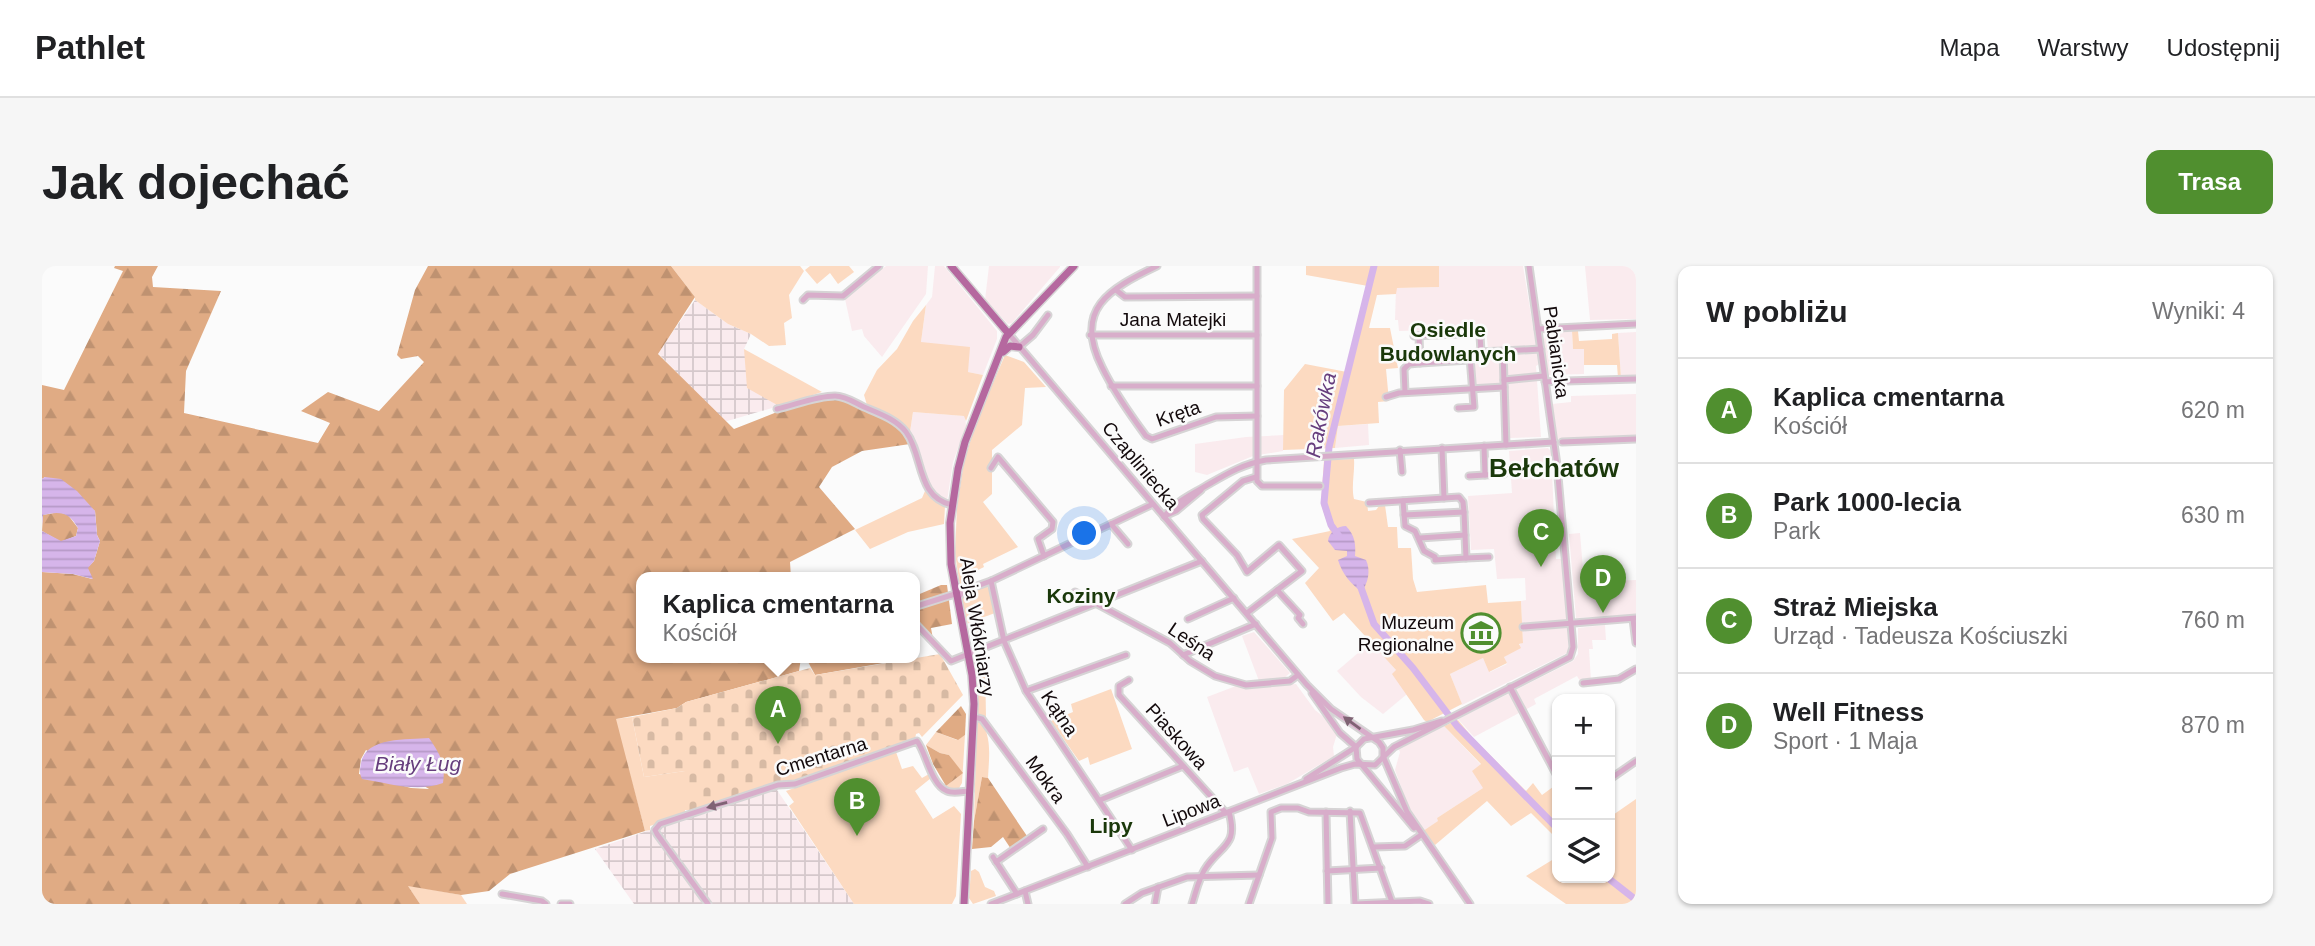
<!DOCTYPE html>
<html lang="pl">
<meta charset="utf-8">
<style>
body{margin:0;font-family:Arial,sans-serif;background:#f6f6f6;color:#202124}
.controls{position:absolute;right:21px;bottom:21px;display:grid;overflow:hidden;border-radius:14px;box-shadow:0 2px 5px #0004}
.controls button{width:63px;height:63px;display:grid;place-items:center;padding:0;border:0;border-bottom:2px solid #e0e0e0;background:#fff;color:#202124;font:35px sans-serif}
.you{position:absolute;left:1043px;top:268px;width:24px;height:24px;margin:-18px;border:5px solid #fff;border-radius:50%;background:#1a73e8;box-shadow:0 0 0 10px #1a73e833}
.badge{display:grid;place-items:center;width:46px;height:46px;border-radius:50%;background:#508f2f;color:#fff;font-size:23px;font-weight:700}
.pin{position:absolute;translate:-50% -58px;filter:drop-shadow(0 2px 4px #0008)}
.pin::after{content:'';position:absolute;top:37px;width:24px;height:21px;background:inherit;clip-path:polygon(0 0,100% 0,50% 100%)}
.popup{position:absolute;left:594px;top:306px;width:284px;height:91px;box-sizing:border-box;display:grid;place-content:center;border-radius:14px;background:#fff;filter:drop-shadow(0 2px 5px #0005);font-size:23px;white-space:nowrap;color:#757577}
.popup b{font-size:26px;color:#202124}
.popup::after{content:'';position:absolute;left:50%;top:100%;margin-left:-14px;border:14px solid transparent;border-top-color:#fff}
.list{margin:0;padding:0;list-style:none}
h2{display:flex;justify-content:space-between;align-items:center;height:91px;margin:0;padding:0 28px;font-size:30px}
h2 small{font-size:23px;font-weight:400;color:#757577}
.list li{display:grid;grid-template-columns:46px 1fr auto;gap:21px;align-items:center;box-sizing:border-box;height:105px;padding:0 28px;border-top:2px solid #e0e0e0}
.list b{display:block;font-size:26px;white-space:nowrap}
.list p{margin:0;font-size:23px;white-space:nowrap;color:#757577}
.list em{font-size:23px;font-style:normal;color:#757577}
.icon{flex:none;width:38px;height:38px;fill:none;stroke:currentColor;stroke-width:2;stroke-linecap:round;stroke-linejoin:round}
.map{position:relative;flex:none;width:1594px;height:638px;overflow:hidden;border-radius:14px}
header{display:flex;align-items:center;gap:42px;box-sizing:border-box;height:98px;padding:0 35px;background:#fff;border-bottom:2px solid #e0e0e0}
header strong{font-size:33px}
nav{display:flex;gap:38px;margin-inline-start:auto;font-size:24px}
.intro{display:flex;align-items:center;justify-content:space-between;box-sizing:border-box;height:168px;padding:0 42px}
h1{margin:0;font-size:49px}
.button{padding:18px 32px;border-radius:14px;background:#508f2f;color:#fff;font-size:24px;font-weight:700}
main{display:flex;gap:42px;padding:0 42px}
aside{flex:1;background:#fff;border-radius:14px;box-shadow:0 2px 5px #0004}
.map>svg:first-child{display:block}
</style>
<header>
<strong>Pathlet</strong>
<nav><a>Mapa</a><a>Warstwy</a><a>Udostępnij</a></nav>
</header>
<div class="intro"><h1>Jak dojechać</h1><a class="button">Trasa</a></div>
<main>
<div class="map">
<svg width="1594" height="638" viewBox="0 0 1594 638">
<defs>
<pattern id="industrial-grid" width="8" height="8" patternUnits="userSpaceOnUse" patternTransform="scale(1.75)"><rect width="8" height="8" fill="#faebee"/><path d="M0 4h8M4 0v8" fill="none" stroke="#d5c8cb"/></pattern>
<pattern id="forest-firs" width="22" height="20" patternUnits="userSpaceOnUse" patternTransform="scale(1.75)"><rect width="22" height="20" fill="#e0ab84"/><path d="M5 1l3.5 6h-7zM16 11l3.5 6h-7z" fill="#bf9271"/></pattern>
<pattern id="cemetery-stones" width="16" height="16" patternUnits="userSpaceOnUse" patternTransform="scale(1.75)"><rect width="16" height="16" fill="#fcdac1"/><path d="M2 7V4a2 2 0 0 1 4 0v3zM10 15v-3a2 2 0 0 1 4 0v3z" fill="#d7baa4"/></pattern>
<pattern id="water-rules" width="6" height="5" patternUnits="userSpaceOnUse" patternTransform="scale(1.75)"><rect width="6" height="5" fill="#d6b5ea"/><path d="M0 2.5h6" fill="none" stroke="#b79ac7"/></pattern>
</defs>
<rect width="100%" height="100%" fill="#fbfbfb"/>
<g fill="#faebee">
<polygon points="844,0 886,0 884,28 840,91 822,70 820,63 810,65 803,33"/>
<polygon points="893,0 902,0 955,65 955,73 941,109 926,106 879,76 884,39 890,31"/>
<polygon points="947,0 1018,0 1018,1 970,57 966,58 943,34"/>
<polygon points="1397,0 1481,0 1494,79 1446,83 1444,63 1357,65 1356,54 1353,54 1354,22 1397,21"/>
<polygon points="1543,0 1594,0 1594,53 1548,54"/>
<polygon points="1530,65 1531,83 1542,83 1542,108 1505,109 1501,74 1507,66"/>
<polygon points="1594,66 1594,112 1579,112 1576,67"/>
<polygon points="1495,86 1497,98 1494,100 1499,171 1468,172 1464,119 1431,120 1430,94 1432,89 1437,88"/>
<polygon points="1594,128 1594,170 1515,173 1510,138 1529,136 1529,130"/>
<polygon points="871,146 923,150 924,160 911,196 905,235 901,234 887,222 883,214 882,199 868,166"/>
<polygon points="1326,158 1327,179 1293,182 1296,160"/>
<polygon points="1242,169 1241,185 1211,190 1165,209 1153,206 1153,178 1204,171"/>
<polygon points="1506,182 1509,185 1514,293 1520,293 1527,386 1420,439 1408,408 1441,392 1448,406 1465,398 1462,391 1481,376 1479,335 1484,334 1483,312 1455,313 1452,283 1429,284 1426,230 1470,227 1467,185"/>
<polygon points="1538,267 1542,316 1594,314 1594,349 1534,352 1527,268"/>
<polygon points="1563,359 1564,374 1550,374 1551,383 1547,383 1549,415 1538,415 1535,410 1492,433 1494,438 1432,471 1416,453 1531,395 1536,388 1536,362"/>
<polygon points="1212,366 1248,407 1242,412 1217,415 1200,370"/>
<polygon points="1329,376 1354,404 1365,428 1341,448 1319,431 1295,405"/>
<polygon points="1254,418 1273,444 1283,452 1295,468 1291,481 1292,490 1245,518 1217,528 1206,501 1192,506 1165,431 1194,420 1206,422"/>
<polygon points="1402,460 1439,499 1441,522 1395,552 1397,555 1381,565 1366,540 1353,504 1358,486 1356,482"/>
</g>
<g fill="url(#industrial-grid)">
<polygon points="653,34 686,58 709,68 702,83 737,140 682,156 616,87"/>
<polygon points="733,521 812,638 592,638 553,583 608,564 611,566 617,561 661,545 663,548"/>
</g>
<g fill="#fcdac1">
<polygon points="629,0 758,0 762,5 747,29 750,52 742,57 744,79 727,80 709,68 686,58 653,34 653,31"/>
<polygon points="768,0 807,0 812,6 796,18 788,7 775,18 763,4"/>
<polygon points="1264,0 1397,0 1397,21 1355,22 1354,28 1335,29 1327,62 1348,62 1356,102 1344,103 1347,135 1336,136 1337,157 1296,160 1293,182 1241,184 1242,124 1263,98 1305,106 1326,20 1264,9"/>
<polygon points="884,39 879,76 928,81 926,106 941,109 924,155 922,150 871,146 868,166 865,162 825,139 822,129 835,104 855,83 871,55"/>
<polygon points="1530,65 1536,65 1537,75 1570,73 1570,68 1576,67 1579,112 1576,112 1575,99 1542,99 1542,83 1531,83"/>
<polygon points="702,83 780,126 737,140 705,122"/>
<polygon points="963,89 982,96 1004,121 983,122 980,159 950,184 950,228 941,236 976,281 941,298 942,301 928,308 931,318 918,321 913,287 915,241 922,196 934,157"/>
<path d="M 1312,193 C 1313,206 1309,220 1312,233 L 1325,236 L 1326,245 L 1334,244 L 1337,240 L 1343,239 L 1346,261 L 1355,261 L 1356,282 L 1369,282 L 1371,313 L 1375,326 L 1444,319 L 1446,337 L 1479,335 L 1481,377 L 1477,378 L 1479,382 L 1462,391 L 1465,397 L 1447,406 L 1441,392 L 1408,408 L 1420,438 L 1385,456 L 1382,454 L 1350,408 L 1354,404 L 1302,347 L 1291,355 L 1263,317 L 1277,302 L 1250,273 L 1288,265 L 1279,238 L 1282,194 Z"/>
<polygon points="883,225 903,240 902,258 866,266 828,283 813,264 880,232"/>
<polygon points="944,320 948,323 953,347 934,354 940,382 931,379 920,334 922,329"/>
<polygon points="941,387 943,394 944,452 936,449 932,394 935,389"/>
<polygon points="1069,423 1090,483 1048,499 1046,491 1037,495 1009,455 1031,446 1029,438"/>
<polygon points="590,451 602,511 643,505 643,548 608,560 608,564 603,565 573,453"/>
<path d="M 935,451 C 951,467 947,490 946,512 L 940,511 L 932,555 Z"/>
<polygon points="1416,454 1431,472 1484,525 1491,517 1500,529 1515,518 1515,573 1489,547 1469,560 1445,535 1393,579 1381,565 1396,555 1395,552 1441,522 1430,505 1439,498 1402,460"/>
<polygon points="894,466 915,474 923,469 920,517 917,522 911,523 904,520 920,507 907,489 898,487 884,479"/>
<polygon points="854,486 860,503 871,500 880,512 887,508 889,512 873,525 891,553 912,540 919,548 914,630 910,638 812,638 747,540 752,536 744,525"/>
<polygon points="1594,533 1594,638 1524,638 1484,610 1515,591 1515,612 1568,612 1568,551"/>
<polygon points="933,603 937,606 943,621 952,625 954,630 931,638 927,632 929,605"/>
<polygon points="365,619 419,629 425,638 378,638"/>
</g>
<g fill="url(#forest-firs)" fill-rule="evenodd">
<path d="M 73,0 L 116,0 L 110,11 L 111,21 L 179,25 L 144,105 L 142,147 L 276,177 L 288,157 L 259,145 L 286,126 L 337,145 L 382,96 L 376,90 L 359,93 L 355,89 L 373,24 L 386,0 L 629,0 L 653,31 L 616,88 L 692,163 L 735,146 L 790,132 L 800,134 L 855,159 L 868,178 L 820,185 L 790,201 L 777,221 L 813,263 L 748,296 L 749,312 L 600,312 L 600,392 L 759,392 L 757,405 L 644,436 L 635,442 L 574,453 L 603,565 L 468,608 L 447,625 L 419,629 L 366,620 L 378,638 L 0,638 L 0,306 L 31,308 L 50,313 L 45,302 L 52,295 L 58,275 L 55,269 L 53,245 L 3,211 L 0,213 L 0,119 L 22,124 L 81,5 L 72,2 ZM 324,484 L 387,523 L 369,522 L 317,508 L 319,493 Z"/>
<polygon points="17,246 26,249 36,262 34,270 19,276 0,265 1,249"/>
<polygon points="899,319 905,319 910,358 889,362 891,373 873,354 875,342 873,330"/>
<polygon points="764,392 870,392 773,409"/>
<polygon points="919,440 924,448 923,469 916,474 894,466"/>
<polygon points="884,479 898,487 907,489 921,507 904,520 891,498"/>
<polygon points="940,511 946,512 985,570 969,583 961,571 949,581 930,583 932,555"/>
</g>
<polygon fill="url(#cemetery-stones)" points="898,388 921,429 880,471 877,467 874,468 873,473 768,509 752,514 735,516 649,544 643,544 643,505 602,511 590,451 635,442 644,436 768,402 773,409"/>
<g fill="url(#water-rules)">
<path d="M 3,211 L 19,213 L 35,225 L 53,245 L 55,269 L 58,275 L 52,295 L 46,302 L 51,313 L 31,308 L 0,306 L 0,265 L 19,275 L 34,270 L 36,262 C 27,246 18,245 1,249 L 0,259 L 0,213 Z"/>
<path d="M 1304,260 C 1313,269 1314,279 1313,290 L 1324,294 C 1329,305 1326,316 1320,326 C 1310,319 1300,308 1296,294 L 1305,290 L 1305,285 L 1293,284 L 1286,275 C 1287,266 1296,260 1304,260 Z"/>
<path d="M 387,472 C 398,488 404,498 401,517 C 374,527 347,517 320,513 C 317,507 318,503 319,497 C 324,470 366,474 387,472 Z"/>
</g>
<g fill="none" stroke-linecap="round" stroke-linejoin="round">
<g stroke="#d6b5ea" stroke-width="7">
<polyline points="1297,270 1289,259 1282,237 1287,181 1332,0"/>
<polyline points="1318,319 1332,358 1371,402 1415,460 1515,562"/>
<polyline points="1566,612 1594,634"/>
</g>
<g stroke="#d6d4d5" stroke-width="9">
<g id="minor">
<path d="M 1115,0 C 1067,23 1031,43 1060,101 C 1072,126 1087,147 1104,170 L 1110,173 L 1174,151 L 1215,150"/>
<polyline points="1215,0 1215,215 1220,220 1278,220"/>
<polyline points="1074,24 1083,31 1215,30"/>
<polyline points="761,34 766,29 801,30 837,0"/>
<polyline points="1496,63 1594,58"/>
<polyline points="966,67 1265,419 1289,443 1337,476 1341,482 1341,490 1365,546 1428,638"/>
<polyline points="1048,69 1215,69"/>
<polyline points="1372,70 1435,67 1438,69 1439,86"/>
<polyline points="977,81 991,69 1006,49"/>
<polyline points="1461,85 1499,83"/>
<polyline points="1378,97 1427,94"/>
<polyline points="1462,114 1502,110"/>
<polyline points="1524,115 1594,113"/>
<polyline points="1503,116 1517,115"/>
<polyline points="1069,120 1215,120"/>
<polyline points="1363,126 1362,103 1367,98 1378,97 1377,70"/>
<polyline points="1344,131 1357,127 1462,121"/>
<polyline points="1416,142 1432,141 1428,91 1435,86 1461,85 1464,179"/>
<path d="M 735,143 C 753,139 774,130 793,130 C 804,130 813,137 822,141 C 836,147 854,153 864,166 C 882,190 874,231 910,239"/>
<polyline points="1520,176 1594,173"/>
<polyline points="1442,180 1443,209 1462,208"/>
<polyline points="1400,182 1402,232 1417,231 1421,236 1422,246"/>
<polyline points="1358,184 1360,206"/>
<polyline points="949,202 956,191 1011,256 1010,263 996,273 1002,290"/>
<polyline points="1427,210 1443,209"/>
<polyline points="1361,235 1363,260 1373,265 1382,285 1393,291 1393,294 1424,292"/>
<polyline points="1327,237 1402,232"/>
<polyline points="1125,249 1134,245 1159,224"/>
<polyline points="1362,249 1422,246 1424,292 1447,291"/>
<path d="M 1122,251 C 1133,236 1147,230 1162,221 C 1183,209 1200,198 1224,194 L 1512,176"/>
<polyline points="1069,258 1086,278"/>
<polyline points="1378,272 1423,269"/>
<polyline points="949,315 962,375 984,425 1090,584"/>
<polyline points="1235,324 1258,349 1256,352 1261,358"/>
<polyline points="1033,326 1128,377 1148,395 1173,410 1204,419 1248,415 1256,409"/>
<polyline points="916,332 921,325 949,315 1111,238"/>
<polyline points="872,341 913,328"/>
<polyline points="1205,347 1260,305 1237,279 1205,306 1195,289 1161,253 1160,249 1201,215 1214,211"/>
<polyline points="1146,353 1192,332"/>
<polyline points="1591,353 1594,377"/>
<polyline points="872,356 909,395 1160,295"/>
<polyline points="1481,361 1594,352"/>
<polyline points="1141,389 1214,358"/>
<polyline points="1087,414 1077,420 1077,429 1184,547"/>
<polyline points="1541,417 1577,413 1594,403"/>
<polyline points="1468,421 1515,510"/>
<polyline points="984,425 1084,389"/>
<polyline points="1270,427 1298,467 1314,481"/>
<polyline points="932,451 940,453 1025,568 1046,601"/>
<polyline points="1314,481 1315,493 1372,562"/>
<polyline points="1264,513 1314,481 1322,473 1371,464 1400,455"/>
<polyline points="1568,513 1594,495"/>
<polyline points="1058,534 1141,500"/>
<polyline points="1308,545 1313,638"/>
<polyline points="1284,546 1286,638"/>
<polyline points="1332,581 1363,580 1379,569"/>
<polyline points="951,591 975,628"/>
<polyline points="954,596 1001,563"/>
<polyline points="1285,605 1339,602"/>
<polyline points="983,625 986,638"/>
<polyline points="460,628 500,635 504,638"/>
<polyline points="519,638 528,638"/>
<path d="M 666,638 L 615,568 L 613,564 L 618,558 L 736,519 L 753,518 L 875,475 C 884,486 889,519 905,525 C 911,528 922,525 928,525"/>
<polyline points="949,638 1299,502 1313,498 1333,499 1352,481 1528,391 1531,381 1515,199 1487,0"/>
<polyline points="1083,638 1100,627 1145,611 1217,609"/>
<polyline points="1113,638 1116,621"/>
<path d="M 1150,638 C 1154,626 1157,610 1165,600 C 1181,578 1196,579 1187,546"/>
<polyline points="1207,638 1230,572 1229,546 1239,542 1256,542 1267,546 1318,547 1350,636"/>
<polyline points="1314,638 1378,635 1387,638"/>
</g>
</g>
<g stroke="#d6d4d5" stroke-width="10">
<g id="major">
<polyline points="909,0 966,67"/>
<polyline points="961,86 968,80 977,81"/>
<polyline points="922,638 932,438 930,409 909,298 908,257 916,203 923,176 964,71 1032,0"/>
</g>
</g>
<use href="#minor" stroke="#d8adca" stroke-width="5"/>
<use href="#major" stroke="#b5689f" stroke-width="7"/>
</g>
<defs><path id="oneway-solid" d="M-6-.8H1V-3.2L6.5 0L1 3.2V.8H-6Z" transform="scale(1.75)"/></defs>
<g fill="#7f6374">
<use href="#oneway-solid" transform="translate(1310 457) rotate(-144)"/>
<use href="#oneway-solid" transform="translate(675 539) rotate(165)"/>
</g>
<defs>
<g id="museum-ring" transform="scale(2.0125)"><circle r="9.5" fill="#fbfbfb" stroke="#508f2f" stroke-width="1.5"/><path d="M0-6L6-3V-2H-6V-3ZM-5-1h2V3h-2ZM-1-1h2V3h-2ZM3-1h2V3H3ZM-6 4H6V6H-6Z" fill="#508f2f"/></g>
</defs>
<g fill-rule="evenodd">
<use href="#museum-ring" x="1439" y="367"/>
</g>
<g text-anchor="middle" stroke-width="5" stroke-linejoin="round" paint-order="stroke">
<g font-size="19" fill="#12090b" stroke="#fbfbfb">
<text x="1131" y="60">Jana Matejki</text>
<text transform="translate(1515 86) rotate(82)" y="7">Pabianicka</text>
<text transform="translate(1136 147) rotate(-19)" y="7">Kręta</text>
<text transform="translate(1099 199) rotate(50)" y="7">Czapliniecka</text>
<text transform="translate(936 361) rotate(81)" y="7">Aleja Włókniarzy</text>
<text transform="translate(1150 375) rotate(34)" y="7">Leśna</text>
<text transform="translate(1018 447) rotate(56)" y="7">Kątna</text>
<text transform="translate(1135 470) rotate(48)" y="7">Piaskowa</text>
<text transform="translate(779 490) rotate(-17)" y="7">Cmentarna</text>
<text transform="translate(1004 513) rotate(54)" y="7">Mokra</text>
<text transform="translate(1149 544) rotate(-21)" y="7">Lipowa</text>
</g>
<g font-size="19" fill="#12090b" stroke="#fbfbfb" text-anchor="end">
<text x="1412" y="363">Muzeum<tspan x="1412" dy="22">Regionalne</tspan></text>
</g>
<g font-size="21" font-weight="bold" fill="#1a380a" stroke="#fbfbfb">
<text x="1406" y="71">Osiedle<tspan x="1406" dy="24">Budowlanych</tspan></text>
<text x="1039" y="337">Koziny</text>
<text x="1069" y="567">Lipy</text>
</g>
<g font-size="21" font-style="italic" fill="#663d7d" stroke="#fbfbfb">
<text transform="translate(1279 149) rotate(-79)" y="7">Rakówka</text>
<text x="376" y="505">Biały Ług</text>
</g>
<g font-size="26" font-weight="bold" fill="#1a380a" stroke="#fbfbfb">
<text x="1512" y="211">Bełchatów</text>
</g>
</g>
</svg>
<div class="controls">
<button>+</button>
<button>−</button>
<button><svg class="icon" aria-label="layers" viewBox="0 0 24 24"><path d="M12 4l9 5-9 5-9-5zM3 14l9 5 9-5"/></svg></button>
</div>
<div class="you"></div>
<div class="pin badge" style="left:736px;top:478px">A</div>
<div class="popup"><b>Kaplica cmentarna</b>Kościół</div>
<div class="pin badge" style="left:815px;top:570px">B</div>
<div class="pin badge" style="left:1499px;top:301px">C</div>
<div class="pin badge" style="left:1561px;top:347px">D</div>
</div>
<aside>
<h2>W pobliżu<small>Wyniki: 4</small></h2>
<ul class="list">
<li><span class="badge">A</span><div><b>Kaplica cmentarna</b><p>Kościół</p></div><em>620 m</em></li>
<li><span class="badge">B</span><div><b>Park 1000-lecia</b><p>Park</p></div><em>630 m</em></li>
<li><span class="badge">C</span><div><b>Straż Miejska</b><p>Urząd · Tadeusza Kościuszki</p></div><em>760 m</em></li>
<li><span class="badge">D</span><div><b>Well Fitness</b><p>Sport · 1 Maja</p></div><em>870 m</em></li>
</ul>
</aside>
</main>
